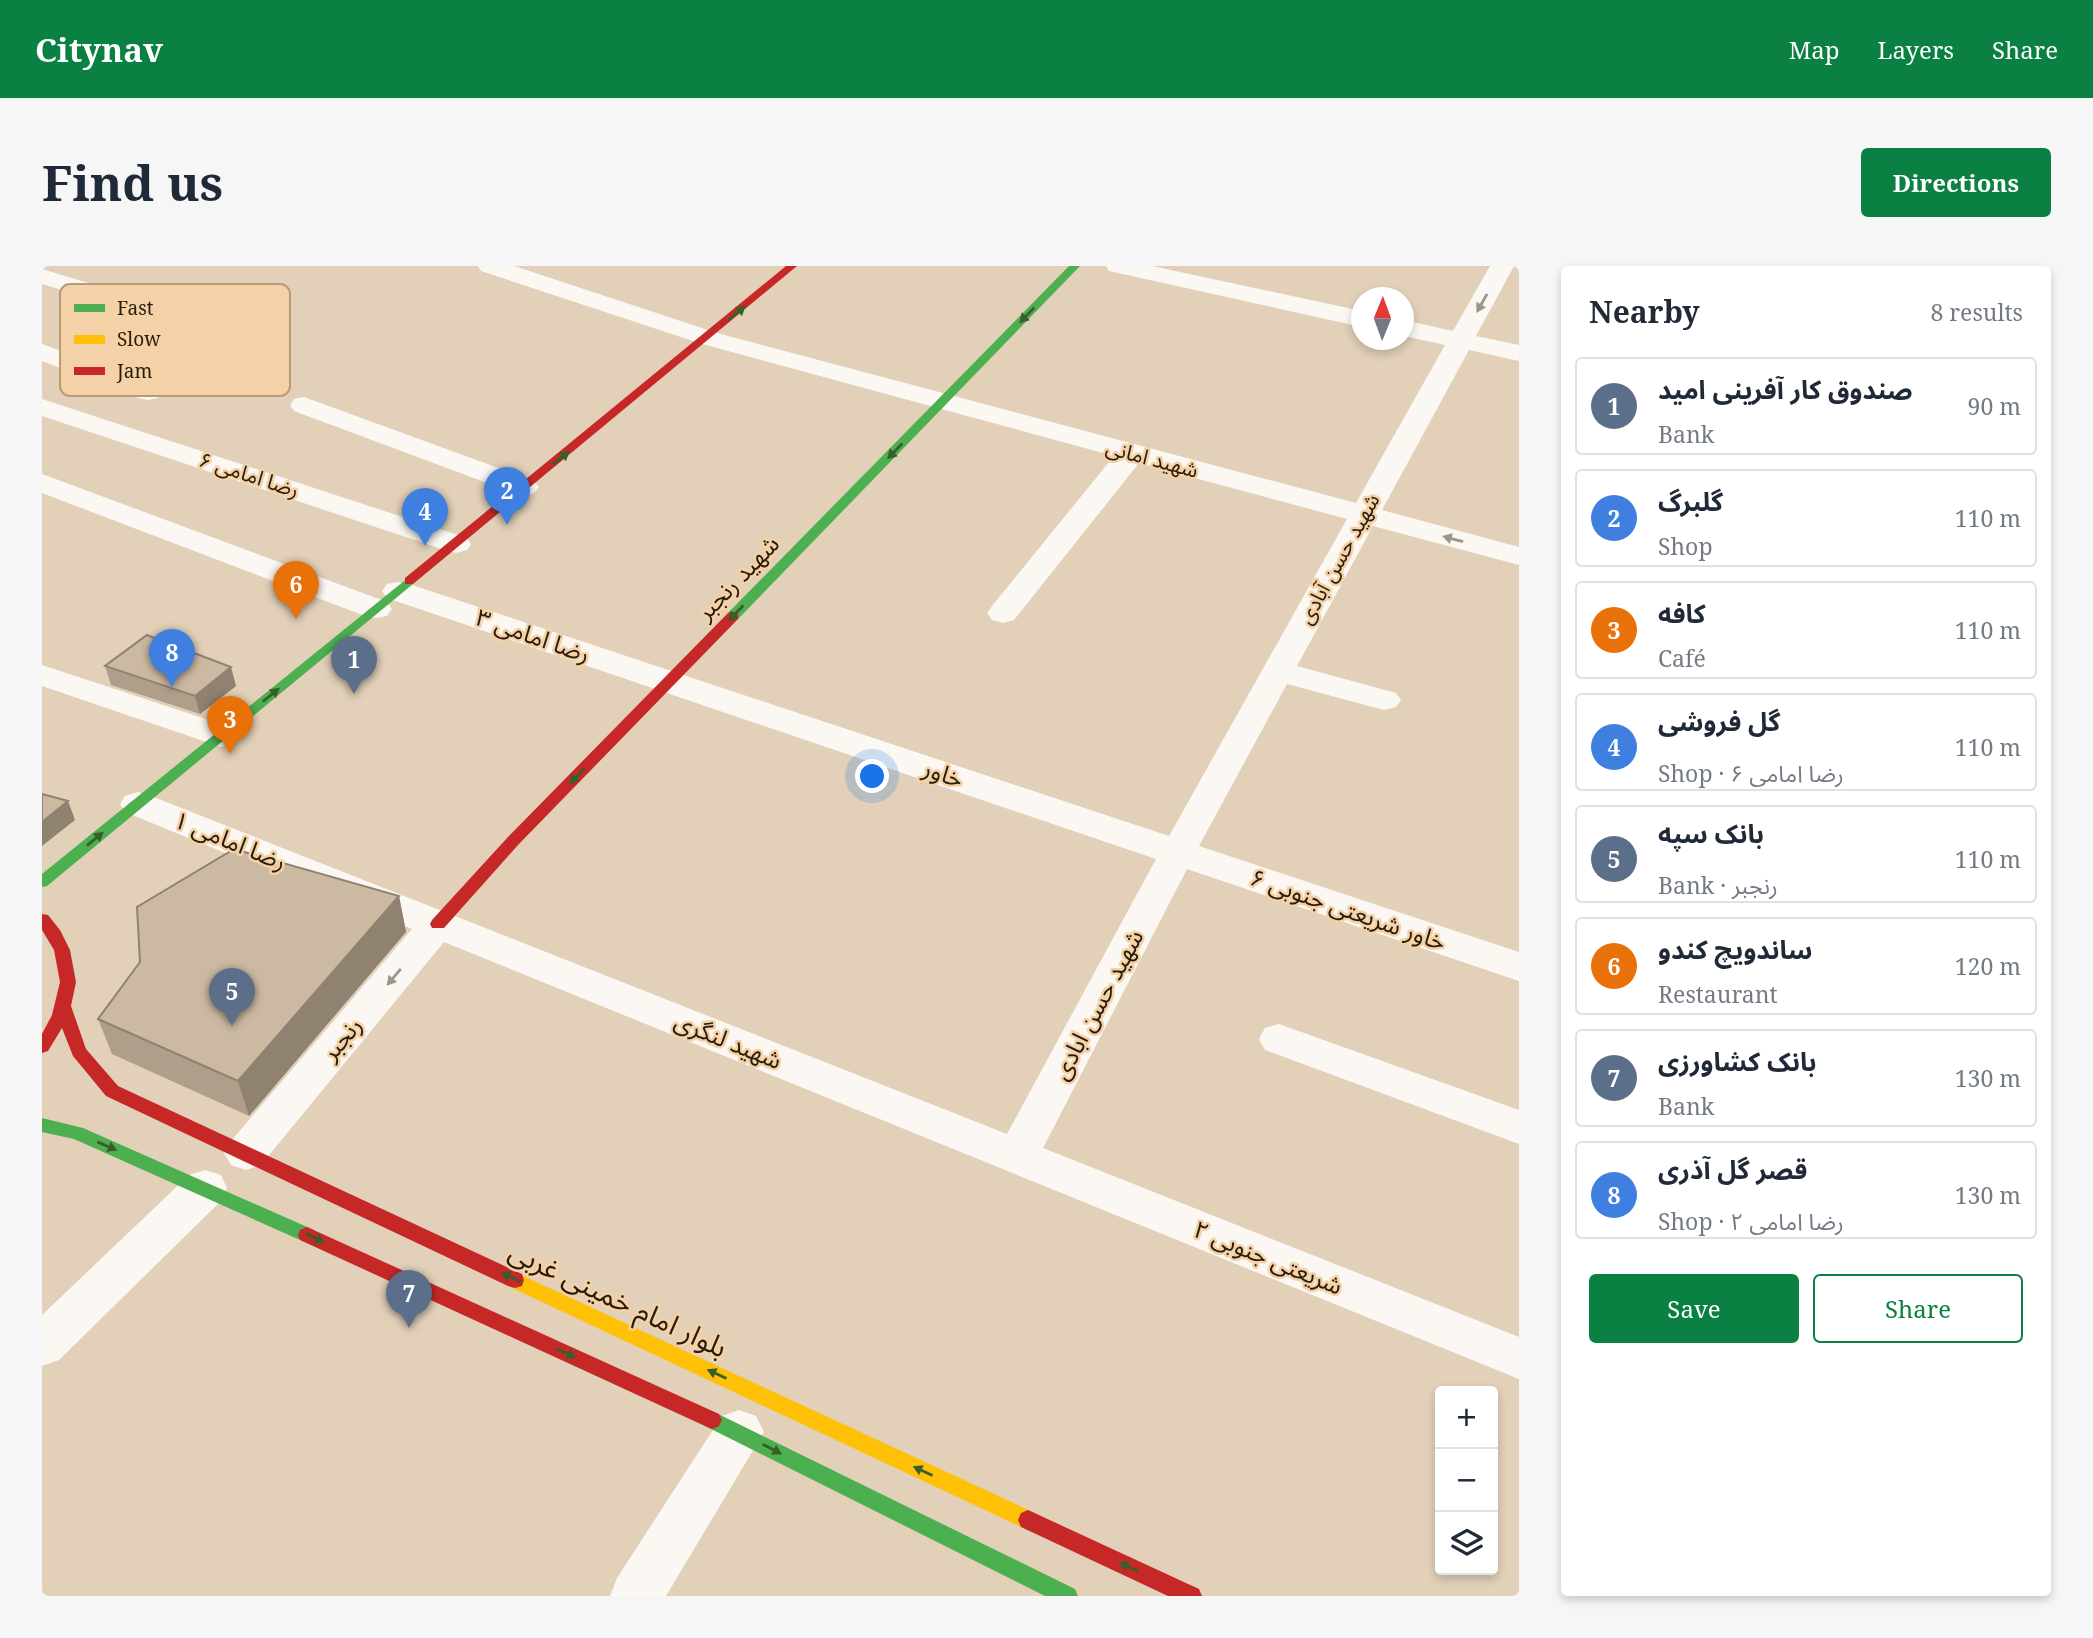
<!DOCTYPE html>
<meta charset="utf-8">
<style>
body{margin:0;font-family:"Noto Serif","Noto Sans Arabic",serif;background:#f6f6f7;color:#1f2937}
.controls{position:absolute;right:21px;bottom:21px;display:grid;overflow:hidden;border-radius:7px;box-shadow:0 4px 10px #0003}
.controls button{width:63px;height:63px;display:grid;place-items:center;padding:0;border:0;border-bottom:2px solid #e0e1e3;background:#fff;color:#1f2937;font:35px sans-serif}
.compass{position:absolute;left:1309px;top:21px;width:63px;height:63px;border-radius:50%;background:#fff;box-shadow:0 4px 10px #0003;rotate:1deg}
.you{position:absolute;left:831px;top:511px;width:24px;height:24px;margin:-18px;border:5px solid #fff;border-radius:50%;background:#1a73e8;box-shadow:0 0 0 10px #1a73e833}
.badge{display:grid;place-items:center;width:46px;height:46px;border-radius:50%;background:#0b8043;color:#fff;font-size:23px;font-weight:700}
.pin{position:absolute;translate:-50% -58px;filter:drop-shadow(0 2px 4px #0008)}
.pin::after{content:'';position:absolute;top:37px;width:24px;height:21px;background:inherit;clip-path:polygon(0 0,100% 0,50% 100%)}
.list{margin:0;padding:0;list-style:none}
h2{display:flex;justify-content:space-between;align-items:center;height:91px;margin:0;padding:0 28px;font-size:30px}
h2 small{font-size:23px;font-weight:400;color:#747a83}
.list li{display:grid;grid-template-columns:46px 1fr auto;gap:21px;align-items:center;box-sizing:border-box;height:98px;margin:0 14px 14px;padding:0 14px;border:2px solid #e0e1e3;border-radius:7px}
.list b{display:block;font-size:26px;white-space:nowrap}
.list p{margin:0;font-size:23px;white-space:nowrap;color:#747a83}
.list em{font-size:23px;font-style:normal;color:#747a83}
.actions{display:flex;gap:14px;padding:21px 28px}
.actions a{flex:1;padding:16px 0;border:2px solid #0b8043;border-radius:7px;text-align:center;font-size:24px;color:#0b8043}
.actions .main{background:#0b8043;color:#fff}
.icon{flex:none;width:38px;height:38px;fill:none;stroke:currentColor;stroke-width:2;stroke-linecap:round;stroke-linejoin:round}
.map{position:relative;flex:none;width:1477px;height:1330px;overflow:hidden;border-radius:7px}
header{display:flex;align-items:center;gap:42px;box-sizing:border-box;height:98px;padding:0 35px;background:#0b8043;color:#fff}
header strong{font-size:33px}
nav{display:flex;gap:38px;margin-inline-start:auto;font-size:24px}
.intro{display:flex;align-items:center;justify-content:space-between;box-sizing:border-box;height:168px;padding:0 42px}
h1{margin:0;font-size:49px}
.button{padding:18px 32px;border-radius:7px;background:#0b8043;color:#fff;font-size:24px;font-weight:700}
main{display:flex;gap:42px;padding:0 42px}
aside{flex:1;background:#fff;border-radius:7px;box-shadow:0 4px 10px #0003}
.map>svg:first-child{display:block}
</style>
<header>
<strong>Citynav</strong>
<nav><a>Map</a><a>Layers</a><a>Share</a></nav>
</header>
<div class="intro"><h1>Find us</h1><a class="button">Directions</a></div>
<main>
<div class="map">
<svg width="1477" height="1330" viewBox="0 0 1477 1330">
<rect width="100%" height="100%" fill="#e2d0b8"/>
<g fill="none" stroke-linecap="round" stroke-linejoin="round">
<g fill="#fbf8f4" fill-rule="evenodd">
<polygon points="436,0 472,0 675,67 1314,237 1403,79 1362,70 1362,54 1411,65 1448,0 1472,0 1434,70 1477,79 1477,95 1427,84 1340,244 1477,281 1477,299 1331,260 1255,400 1354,427 1359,434 1354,441 1342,444 1245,418 1157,580 1477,686 1477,715 1145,603 1001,882 1477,1071 1477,1113 402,676 219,899 204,904 189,899 182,887 189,875 370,663 83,546 78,538 83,530 96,526 109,530 965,868 1114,593 345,332 340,325 345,318 356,316 367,318 1127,570 1305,253 1097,197 972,354 961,357 950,354 945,347 950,340 1072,190 657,77 439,5"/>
<polygon points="1064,0 1110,0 1320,45 1320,61 1076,7 1067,5"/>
<polygon points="0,3 205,65 209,70 205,75 196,78 187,75 0,18"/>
<polygon points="0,78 116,120 120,126 116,132 106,134 96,132 0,95"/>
<polygon points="262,131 492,215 497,221 492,227 482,230 472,227 252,145 248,139 252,133"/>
<polygon points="0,133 425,272 429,278 425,284 414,287 403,284 0,150"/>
<polygon points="0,208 345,336 350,343 345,350 334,352 323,350 0,227"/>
<polygon points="0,399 191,462 196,470 191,478 179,481 0,420"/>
<polygon points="1237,758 1477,844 1477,878 1223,784 1217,773 1223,762"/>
<polygon points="163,904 179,909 185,922 179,935 17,1094 0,1100 0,1049 147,909"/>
<polygon points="697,1144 714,1150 722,1166 624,1330 568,1330 575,1312 680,1150"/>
</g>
<g fill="#4caf50" fill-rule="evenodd">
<polygon points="1027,0 1038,0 696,353 686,353 686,347"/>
<polygon points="367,311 373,315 371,318 5,620 0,621 0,608"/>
<polygon points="0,852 41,862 272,964 274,969 272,974 265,977 258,974 32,873 0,866"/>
<polygon points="670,1145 1033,1323 1036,1330 1003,1330 663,1160 660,1154 663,1148"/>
</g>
<polygon fill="#ffc107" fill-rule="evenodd" points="473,1006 993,1247 996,1254 993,1261 986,1264 979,1261 466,1020 464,1014 466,1008"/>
<g fill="#c62828" fill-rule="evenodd">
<polygon points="744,0 755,0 371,318 363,318 363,312"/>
<polygon points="691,346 696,347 696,353 476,579 402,662 390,662 388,658 390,654 466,571 686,347"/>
<polygon points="0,648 6,649 18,664 28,684 34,716 29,740 44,783 76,820 480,1008 482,1014 480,1020 473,1022 466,1020 64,830 31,790 20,762 6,785 0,787 0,768 10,749 18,716 12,684 0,664"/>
<polygon points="265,961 677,1148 680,1154 677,1160 670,1163 663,1160 258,974 256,969 258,964"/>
<polygon points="986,1244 1157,1323 1160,1330 1126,1330 979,1261 976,1254 979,1247"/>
</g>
</g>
<g fill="#af9f8a">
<polygon points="63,400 194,420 158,448 69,419"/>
<polygon points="357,630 364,666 207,850 70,788 56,753 98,696"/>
</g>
<g fill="#8f8271">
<polygon points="189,401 194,420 158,448 153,430"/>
<polygon points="26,535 33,554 0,580 0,556"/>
<polygon points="357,630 364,666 207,850 196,815"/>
</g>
<g fill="#ccb9a1" stroke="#8f8271" stroke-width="2">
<polygon points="105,369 189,401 153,430 63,400"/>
<polygon points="0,528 26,535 0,556"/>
<polygon points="192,583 357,630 196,815 56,753 98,696 95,641"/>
</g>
<defs><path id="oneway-solid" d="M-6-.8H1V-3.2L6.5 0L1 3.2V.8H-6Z" transform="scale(1.75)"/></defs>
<g fill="#9c958b">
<use href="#oneway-solid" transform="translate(1440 37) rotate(119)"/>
<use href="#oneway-solid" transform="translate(1411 273) rotate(-165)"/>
<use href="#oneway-solid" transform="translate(352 711) rotate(130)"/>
</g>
<g fill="#385e2a">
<use href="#oneway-solid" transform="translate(695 47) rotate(-40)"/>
<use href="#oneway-solid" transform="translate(985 49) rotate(134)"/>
<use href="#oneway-solid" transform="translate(853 185) rotate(134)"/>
<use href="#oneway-solid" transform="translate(519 192) rotate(-39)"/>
<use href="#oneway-solid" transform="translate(694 347) rotate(134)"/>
<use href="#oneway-solid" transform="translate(229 429) rotate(-39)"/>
<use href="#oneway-solid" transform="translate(535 510) rotate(134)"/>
<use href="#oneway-solid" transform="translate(53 573) rotate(-39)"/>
<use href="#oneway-solid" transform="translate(65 880) rotate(23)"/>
<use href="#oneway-solid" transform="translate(273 972) rotate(25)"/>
<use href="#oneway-solid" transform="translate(469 1011) rotate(-155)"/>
<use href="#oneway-solid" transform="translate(524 1087) rotate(25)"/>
<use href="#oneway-solid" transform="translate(675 1108) rotate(-155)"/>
<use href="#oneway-solid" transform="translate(730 1183) rotate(27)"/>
<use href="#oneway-solid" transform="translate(881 1205) rotate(-155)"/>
<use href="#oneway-solid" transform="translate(1087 1301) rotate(-155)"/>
</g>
<g text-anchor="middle" stroke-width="5" stroke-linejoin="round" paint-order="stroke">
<g font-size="21" fill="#281c0b" stroke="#f4d1a7">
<text transform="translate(1110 193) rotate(15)" y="7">شهید امانی</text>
<text transform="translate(207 209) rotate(18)" y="7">رضا امامی ۶</text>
<text transform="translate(1297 293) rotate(-61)" y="7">شهید حسن آبادی</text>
</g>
<g font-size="24" fill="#281c0b" stroke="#f4d1a7">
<text transform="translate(696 312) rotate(-46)" y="8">شهید رنجبر</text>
<text transform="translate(491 370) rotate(19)" y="8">رضا امامی ۳</text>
<text transform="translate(901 508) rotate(19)" y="8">خاور</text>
<text transform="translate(188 575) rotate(22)" y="8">رضا امامی ۱</text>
<text transform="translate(1306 644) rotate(19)" y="8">خاور شریعتی جنوبی ۶</text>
<text transform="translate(1056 739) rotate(-62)" y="8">شهید حسن ابادی</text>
<text transform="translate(300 773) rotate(-50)" y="8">رنجبر</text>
<text transform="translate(686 775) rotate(22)" y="8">شهید لنگری</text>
<text transform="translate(1226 992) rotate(22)" y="8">شریعتی جنوبی ۲</text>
</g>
<g font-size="28" fill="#281c0b" stroke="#f4d1a7">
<text transform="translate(576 1033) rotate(25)" y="10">بلوار امام خمینی غربی</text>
</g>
</g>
<rect x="18" y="18" width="230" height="112" rx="10" fill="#f4d1a7" stroke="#b79b78" stroke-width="2"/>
<rect x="32" y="38" width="31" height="8" fill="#4caf50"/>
<rect x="32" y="69" width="31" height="9" fill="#ffc107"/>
<rect x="32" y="101" width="31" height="8" fill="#c62828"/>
<g font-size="19" fill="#281c0b">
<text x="75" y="49">Fast</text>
<text x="75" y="80">Slow</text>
<text x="75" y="112">Jam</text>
</g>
</svg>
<div class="controls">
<button>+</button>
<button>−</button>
<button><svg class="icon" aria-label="layers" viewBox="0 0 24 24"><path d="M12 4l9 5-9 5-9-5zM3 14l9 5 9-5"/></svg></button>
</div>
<svg class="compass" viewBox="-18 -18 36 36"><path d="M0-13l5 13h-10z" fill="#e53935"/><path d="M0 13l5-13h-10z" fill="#747a83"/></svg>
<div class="you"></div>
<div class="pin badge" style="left:312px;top:428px;background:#5c6f8a">1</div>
<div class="pin badge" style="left:465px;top:259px;background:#3f7fe0">2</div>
<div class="pin badge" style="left:188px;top:488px;background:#e8710a">3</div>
<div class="pin badge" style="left:383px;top:280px;background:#3f7fe0">4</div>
<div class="pin badge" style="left:190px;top:760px;background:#5c6f8a">5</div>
<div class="pin badge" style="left:254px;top:353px;background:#e8710a">6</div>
<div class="pin badge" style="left:367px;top:1062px;background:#5c6f8a">7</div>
<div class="pin badge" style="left:130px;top:421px;background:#3f7fe0">8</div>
</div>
<aside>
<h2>Nearby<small>8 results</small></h2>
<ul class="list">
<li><span class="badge" style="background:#5c6f8a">1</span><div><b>صندوق کار آفرینی امید</b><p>Bank</p></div><em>90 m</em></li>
<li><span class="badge" style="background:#3f7fe0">2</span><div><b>گلبرگ</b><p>Shop</p></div><em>110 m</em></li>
<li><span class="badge" style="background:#e8710a">3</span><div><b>کافه</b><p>Café</p></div><em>110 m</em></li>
<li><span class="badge" style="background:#3f7fe0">4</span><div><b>گل فروشی</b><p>Shop · رضا امامی ۶</p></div><em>110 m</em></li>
<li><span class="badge" style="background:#5c6f8a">5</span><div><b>بانک سپه</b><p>Bank · رنجبر</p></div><em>110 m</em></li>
<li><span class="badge" style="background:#e8710a">6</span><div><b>ساندویچ کندو</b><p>Restaurant</p></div><em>120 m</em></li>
<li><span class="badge" style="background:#5c6f8a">7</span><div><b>بانک کشاورزی</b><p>Bank</p></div><em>130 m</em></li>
<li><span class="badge" style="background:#3f7fe0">8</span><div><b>قصر گل آذری</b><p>Shop · رضا امامی ۲</p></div><em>130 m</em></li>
</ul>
<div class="actions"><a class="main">Save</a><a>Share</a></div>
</aside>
</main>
